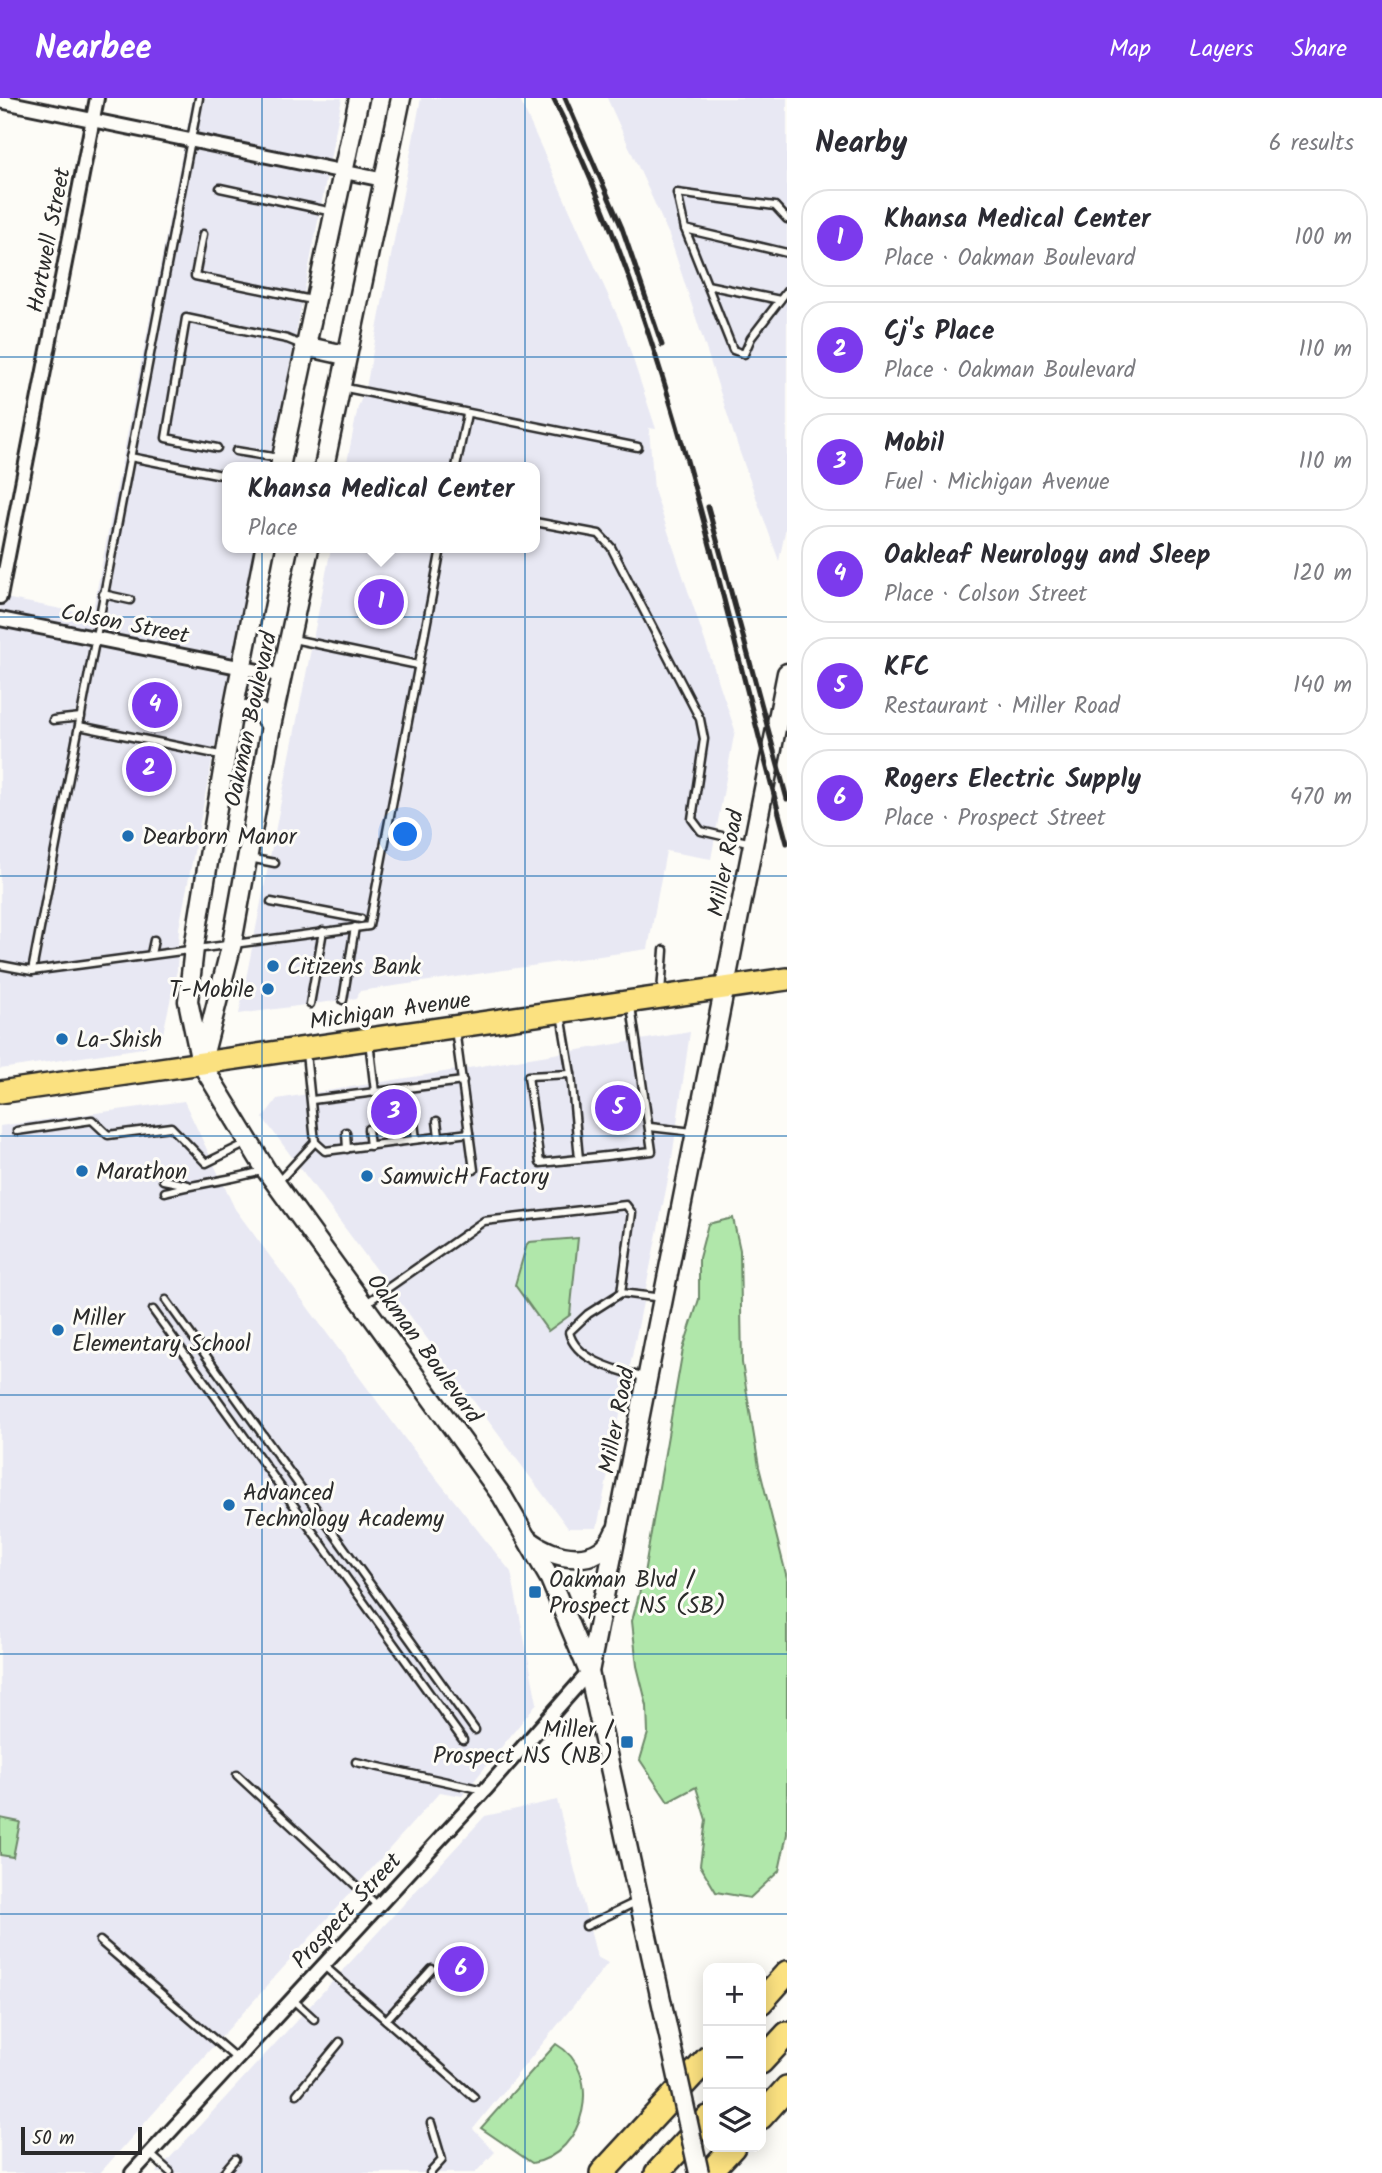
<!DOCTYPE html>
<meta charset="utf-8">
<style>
body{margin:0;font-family:Kalam,sans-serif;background:#f2f2f3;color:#2b2b33}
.controls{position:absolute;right:21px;bottom:21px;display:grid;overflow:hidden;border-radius:14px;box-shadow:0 4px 18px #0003}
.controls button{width:63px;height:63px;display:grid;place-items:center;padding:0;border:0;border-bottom:2px solid #e1e1e2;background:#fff;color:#2b2b33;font:35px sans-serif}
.scale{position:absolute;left:21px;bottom:18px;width:121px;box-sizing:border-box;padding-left:7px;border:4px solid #2b2b2b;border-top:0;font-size:19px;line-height:24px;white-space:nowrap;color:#2b2b2b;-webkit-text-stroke:5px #fdfcf7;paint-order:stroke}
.you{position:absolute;left:406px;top:737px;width:24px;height:24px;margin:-18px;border:5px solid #fff;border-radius:50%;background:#1a73e8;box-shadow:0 0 0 10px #1a73e833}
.badge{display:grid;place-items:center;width:46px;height:46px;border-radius:50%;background:#7c3aed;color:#fff;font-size:23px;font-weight:700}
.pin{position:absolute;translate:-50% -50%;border:4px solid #fff;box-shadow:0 2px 7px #0006}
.popup{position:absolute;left:222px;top:364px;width:318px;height:91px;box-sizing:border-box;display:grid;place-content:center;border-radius:14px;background:#fff;filter:drop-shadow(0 2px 5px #0005);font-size:23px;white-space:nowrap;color:#7c7c81}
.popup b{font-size:26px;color:#2b2b33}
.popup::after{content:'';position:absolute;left:50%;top:100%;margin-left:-14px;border:14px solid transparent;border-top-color:#fff}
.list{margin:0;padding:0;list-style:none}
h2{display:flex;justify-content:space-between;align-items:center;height:91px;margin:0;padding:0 28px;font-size:30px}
h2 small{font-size:23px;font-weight:400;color:#7c7c81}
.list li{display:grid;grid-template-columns:46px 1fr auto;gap:21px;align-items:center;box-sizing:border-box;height:98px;margin:0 14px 14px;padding:0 14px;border:2px solid #e1e1e2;border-radius:28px}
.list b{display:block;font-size:26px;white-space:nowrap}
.list p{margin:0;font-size:23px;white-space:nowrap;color:#7c7c81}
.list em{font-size:23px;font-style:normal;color:#7c7c81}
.icon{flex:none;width:38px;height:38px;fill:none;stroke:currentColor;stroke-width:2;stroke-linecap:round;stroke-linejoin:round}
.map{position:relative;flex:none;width:787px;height:2075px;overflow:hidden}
header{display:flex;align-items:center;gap:42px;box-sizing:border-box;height:98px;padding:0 35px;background:#7c3aed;color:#fff}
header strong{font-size:33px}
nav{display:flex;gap:38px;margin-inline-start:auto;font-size:24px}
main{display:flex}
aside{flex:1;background:#fff}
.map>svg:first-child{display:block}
</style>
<header>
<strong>Nearbee</strong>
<nav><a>Map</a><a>Layers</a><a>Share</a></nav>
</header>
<main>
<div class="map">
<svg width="787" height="2075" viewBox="0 0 787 2075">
<rect width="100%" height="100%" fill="#fdfcf7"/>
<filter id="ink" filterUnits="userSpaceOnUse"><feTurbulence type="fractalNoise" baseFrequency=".0143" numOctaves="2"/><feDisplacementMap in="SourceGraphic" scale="14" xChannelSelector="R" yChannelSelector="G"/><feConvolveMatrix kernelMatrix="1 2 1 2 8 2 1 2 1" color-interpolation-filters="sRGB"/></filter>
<g filter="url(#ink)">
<g fill="#e8e8f3">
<polygon points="193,0 342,0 270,369 227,369 227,450 254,450 179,830 177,872 162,940 143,950 0,971 0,499 92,517"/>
<polygon points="421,0 519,0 622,228 656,331 649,330 654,392 735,632 711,761 666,753 648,851 360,893 357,900 239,916 331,450 535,450 535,369 346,369 358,309 366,290"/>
<polygon points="607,0 787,0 787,424 779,463 739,352 669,137"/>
<polygon points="690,934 671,1067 597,1430 568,1430 263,1020 277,1001"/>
<polygon points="184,1003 235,1111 405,1341 511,1474 537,1605 462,1698 440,1694 100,2075 0,2075 0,1028"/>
<polygon points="557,1702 597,1859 608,1865 473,2031 495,2054 475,2075 156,2075 485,1718"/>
</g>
<g fill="#b0e7aa" stroke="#6e896a" stroke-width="2">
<polygon points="733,1120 740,1152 742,1265 759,1369 787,1480 787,1736 779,1773 750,1800 716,1794 700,1767 706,1722 696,1689 668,1704 640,1662 648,1635 647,1608 637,1568 632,1523 643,1481 683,1251 699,1201 699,1160 708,1126"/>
<polygon points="578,1140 570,1217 548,1233 515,1187 527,1146 529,1144"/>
<polygon points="0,1720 20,1724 13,1759 0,1757"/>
<path d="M 556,1946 C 605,1974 585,2057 532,2065 L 481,2030 Z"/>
</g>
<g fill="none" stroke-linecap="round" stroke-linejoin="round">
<g stroke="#2b2b2b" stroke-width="11">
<g id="lane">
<polyline points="220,90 333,114"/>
<polyline points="787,121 775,108 677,95 685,131 733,252 744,256 751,240 787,193"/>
<polyline points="685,131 787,155"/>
<polyline points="203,136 195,178 312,202"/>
<polyline points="707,187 780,202"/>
<polyline points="341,289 638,349"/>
<polyline points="217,350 166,340 186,220 287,241 302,247"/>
<polyline points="236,353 279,360"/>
<polyline points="130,359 227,378"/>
<polyline points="456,369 467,316"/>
<polyline points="535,424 599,436 611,449 700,621 704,641 692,721 701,733 752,745"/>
<polyline points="103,496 130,502"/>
<polyline points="293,541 418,567"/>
<polyline points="53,622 81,619"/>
<polyline points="79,628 225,658"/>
<polyline points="249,760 275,765"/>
<polyline points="271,804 361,821"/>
<polyline points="151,856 154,842"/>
<polyline points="0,867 32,873 369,828 441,450"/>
<polyline points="32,873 199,0"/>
<polyline points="661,895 664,852"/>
<polyline points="343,902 355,829"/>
<polyline points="310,906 323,833"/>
<polyline points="561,916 571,976 579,1061 652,1053 631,908"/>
<polyline points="369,943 375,994"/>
<polyline points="306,955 315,1044 325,1053 469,1035 455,931"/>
<polyline points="571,976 528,978 540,1065 579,1061"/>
<polyline points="312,1002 463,983"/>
<polyline points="437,1023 439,1038"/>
<polyline points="414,1025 416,1041"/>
<polyline points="392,1028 394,1044"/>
<polyline points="650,1029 693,1034"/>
<polyline points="368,1031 370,1048"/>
<polyline points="17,1033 92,1022 108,1037 171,1029 206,1065 247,1045"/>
<polyline points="346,1034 347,1051"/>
<polyline points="469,1035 474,1072"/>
<polyline points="163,1082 188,1087"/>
<polyline points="277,1085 315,1044"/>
<path d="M 165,1094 C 198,1085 232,1082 265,1072"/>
<polyline points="166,1202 475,1632"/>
<polyline points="365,1206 484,1123 626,1107 632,1115 621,1195"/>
<polyline points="153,1212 463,1642"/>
<path d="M 646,1280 C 621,1273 576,1264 569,1234 L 588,1216 L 621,1195 L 663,1200"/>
<polyline points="356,1664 484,1692"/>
<polyline points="237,1677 378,1808"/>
<polyline points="586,1828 638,1803"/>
<polyline points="100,1843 237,1961"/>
<polyline points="323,1867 474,1999"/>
<polyline points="292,1901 314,1921"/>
<polyline points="386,1922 432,1871"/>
<polyline points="297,1996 340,1944"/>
<polyline points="150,2056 170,2074"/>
<polyline points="223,2075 235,2061"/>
<polyline points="430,2075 442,2062 431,2025"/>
</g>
</g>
<g stroke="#2b2b2b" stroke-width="18">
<g id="street">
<polyline points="0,3 384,82"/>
<polyline points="0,499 97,0"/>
<polyline points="0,521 283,578"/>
<polyline points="132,2075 485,1692 589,1574"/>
</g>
</g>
<g stroke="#2b2b2b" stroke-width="23">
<g id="secondary">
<polyline points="304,248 345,257"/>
<polyline points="280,369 359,0"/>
<polyline points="324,369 401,0"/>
<polyline points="265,450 232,618 194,850 188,903 201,965 266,1072 502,1398 550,1481 589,1574"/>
<path d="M 232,618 C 250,607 260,610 271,628"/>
<polyline points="203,959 232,845 271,628 309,450"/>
<path d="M 529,1442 C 554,1462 600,1471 615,1434"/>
<polyline points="667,1929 589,1574 787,575"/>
</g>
</g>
<g stroke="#2b2b2b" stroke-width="26">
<polyline id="primary" points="0,994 787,881"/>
</g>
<g stroke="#2b2b2b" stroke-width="28">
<g id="highway">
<polyline points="761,1904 787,1875"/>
<polyline points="761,1964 787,1936"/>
<polyline points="761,2019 787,1990"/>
<polyline points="602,2075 708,1960"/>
<polyline points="657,2075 708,2020"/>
<polyline points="709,2075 733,2049"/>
</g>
</g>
<use href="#lane" stroke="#fdfcf7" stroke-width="6"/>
<use href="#street" stroke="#fdfcf7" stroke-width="12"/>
<use href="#secondary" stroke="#fdfcf7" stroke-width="18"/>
<use href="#primary" stroke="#fbe180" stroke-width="21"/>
<use href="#highway" stroke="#fbe180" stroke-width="23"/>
<g stroke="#2b2b2b" stroke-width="5">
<path d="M 553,0 C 669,230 719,498 787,745"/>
<polyline points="565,0 622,130 662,247"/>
<polyline points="708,409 787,701"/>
</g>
<g stroke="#2b2b2b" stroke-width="23" stroke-linecap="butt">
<polyline id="secondary-bridge" points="667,1929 699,2075"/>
</g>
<use href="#secondary-bridge" stroke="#fdfcf7" stroke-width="18"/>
</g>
</g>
<path fill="none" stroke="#1f6fb2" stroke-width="2" stroke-opacity="0.55" d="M 262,0 L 262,2075M 525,0 L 525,2075M 0,259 L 787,259M 0,519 L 787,519M 0,778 L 787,778M 0,1038 L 787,1038M 0,1297 L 787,1297M 0,1556 L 787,1556M 0,1816 L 787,1816"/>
<g fill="#1f6fb2" stroke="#fdfcf7" stroke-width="2.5">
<circle cx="128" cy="738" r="7"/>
<circle cx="273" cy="868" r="7"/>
<circle cx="268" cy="891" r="7"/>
<circle cx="62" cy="941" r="7"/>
<circle cx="82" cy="1073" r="7"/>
<circle cx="367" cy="1078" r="7"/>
<circle cx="58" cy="1232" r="7"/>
<circle cx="229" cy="1407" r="7"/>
<rect x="528" y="1487" width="14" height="14" rx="3.5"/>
<rect x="620" y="1637" width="14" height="14" rx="3.5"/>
</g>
<g text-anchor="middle" stroke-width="6" stroke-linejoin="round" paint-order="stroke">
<g font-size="23" fill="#2b2b2b" stroke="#fdfcf7">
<text transform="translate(48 142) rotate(-79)" y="8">Hartwell Street</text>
<text transform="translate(125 525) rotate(11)" y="8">Colson Street</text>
<text transform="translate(250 621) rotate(-78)" y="8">Oakman Boulevard</text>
<text transform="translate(725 765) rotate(-79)" y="8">Miller Road</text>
<text transform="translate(390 912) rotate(-8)" y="8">Michigan Avenue</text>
<text transform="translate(425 1250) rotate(54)" y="8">Oakman Boulevard</text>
<text transform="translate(616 1322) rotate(-79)" y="8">Miller Road</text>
<text transform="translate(346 1812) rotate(-47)" y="8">Prospect Street</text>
</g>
<g font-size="23" fill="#2b2b2b" stroke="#fdfcf7" text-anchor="start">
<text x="142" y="746">Dearborn Manor</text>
<text x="287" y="876">Citizens Bank</text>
<text x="254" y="899" text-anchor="end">T-Mobile</text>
<text x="76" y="949">La-Shish</text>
<text x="96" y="1081">Marathon</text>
<text x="381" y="1086">SamwicH Factory</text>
<text x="72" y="1227">Miller<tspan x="72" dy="26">Elementary School</tspan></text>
<text x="243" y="1402">Advanced<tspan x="243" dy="26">Technology Academy</tspan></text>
<text x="549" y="1489">Oakman Blvd /<tspan x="549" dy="26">Prospect NS (SB)</tspan></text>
<text x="613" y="1639" text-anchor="end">Miller /<tspan x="613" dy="26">Prospect NS (NB)</tspan></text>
</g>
</g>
</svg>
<div class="controls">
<button>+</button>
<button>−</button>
<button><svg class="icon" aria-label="layers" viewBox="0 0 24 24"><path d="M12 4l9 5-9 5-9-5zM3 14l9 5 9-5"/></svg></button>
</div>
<div class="scale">50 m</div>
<div class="you"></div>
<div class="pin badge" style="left:381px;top:504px">1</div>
<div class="popup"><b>Khansa Medical Center</b>Place</div>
<div class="pin badge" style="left:149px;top:671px">2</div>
<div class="pin badge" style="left:394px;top:1014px">3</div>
<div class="pin badge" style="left:155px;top:607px">4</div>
<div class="pin badge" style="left:618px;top:1010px">5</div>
<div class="pin badge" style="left:461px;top:1871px">6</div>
</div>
<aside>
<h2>Nearby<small>6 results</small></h2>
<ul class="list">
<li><span class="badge">1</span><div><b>Khansa Medical Center</b><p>Place · Oakman Boulevard</p></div><em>100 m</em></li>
<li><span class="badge">2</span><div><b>Cj's Place</b><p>Place · Oakman Boulevard</p></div><em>110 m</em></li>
<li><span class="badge">3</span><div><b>Mobil</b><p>Fuel · Michigan Avenue</p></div><em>110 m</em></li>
<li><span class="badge">4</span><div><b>Oakleaf Neurology and Sleep</b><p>Place · Colson Street</p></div><em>120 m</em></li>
<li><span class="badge">5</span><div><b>KFC</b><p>Restaurant · Miller Road</p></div><em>140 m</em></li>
<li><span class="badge">6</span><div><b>Rogers Electric Supply</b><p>Place · Prospect Street</p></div><em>470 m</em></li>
</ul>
</aside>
</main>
